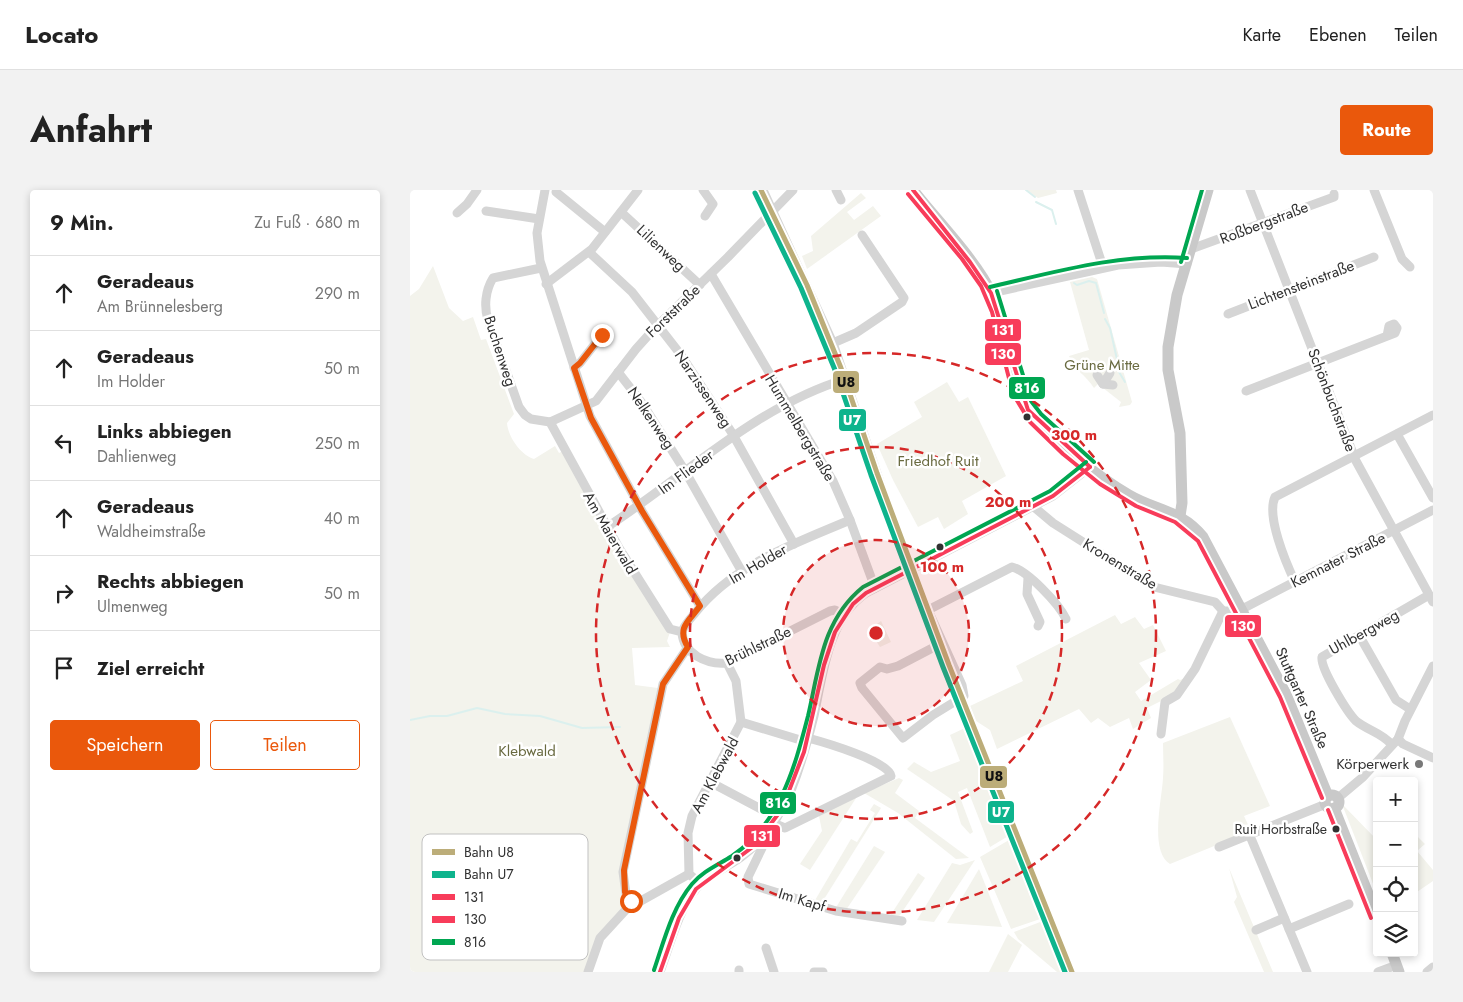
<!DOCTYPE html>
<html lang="de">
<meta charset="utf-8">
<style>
body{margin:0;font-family:Jost,sans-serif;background:#f2f2f2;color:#222}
.controls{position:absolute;right:15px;bottom:15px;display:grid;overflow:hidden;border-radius:5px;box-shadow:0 2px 8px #0003}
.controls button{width:45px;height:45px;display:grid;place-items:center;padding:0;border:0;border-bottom:1px solid #e0e0e0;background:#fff;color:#222;font:25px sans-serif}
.stop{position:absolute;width:15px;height:15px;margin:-11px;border:4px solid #ea580c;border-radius:50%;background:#fff}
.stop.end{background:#ea580c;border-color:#fff;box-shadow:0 1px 5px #0008}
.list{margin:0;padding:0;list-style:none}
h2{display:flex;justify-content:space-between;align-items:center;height:65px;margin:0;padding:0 20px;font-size:21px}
h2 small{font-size:16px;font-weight:400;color:#767676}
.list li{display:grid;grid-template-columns:32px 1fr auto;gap:15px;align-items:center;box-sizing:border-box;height:75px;padding:0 20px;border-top:1px solid #e0e0e0}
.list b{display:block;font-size:19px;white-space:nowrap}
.list p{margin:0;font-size:16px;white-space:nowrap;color:#767676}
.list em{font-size:16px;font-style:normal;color:#767676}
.actions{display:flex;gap:10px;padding:15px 20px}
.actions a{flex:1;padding:11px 0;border:1px solid #ea580c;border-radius:5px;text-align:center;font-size:18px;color:#ea580c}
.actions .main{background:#ea580c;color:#fff}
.icon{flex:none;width:28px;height:28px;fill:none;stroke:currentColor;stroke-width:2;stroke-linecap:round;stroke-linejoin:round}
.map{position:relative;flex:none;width:1023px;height:782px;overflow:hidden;border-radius:5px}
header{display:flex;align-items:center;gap:30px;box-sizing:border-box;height:70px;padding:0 25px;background:#fff;border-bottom:1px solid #e0e0e0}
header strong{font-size:24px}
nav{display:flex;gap:28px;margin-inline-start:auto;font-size:18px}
.intro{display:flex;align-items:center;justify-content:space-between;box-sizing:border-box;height:120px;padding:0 30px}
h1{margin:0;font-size:35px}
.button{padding:12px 22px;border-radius:5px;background:#ea580c;color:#fff;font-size:18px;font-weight:700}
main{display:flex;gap:30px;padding:0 30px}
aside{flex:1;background:#fff;border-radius:5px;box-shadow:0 2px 8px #0003}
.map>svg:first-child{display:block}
</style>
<header>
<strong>Locato</strong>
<nav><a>Karte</a><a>Ebenen</a><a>Teilen</a></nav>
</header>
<div class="intro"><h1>Anfahrt</h1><a class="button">Route</a></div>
<main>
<aside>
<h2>9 Min.<small>Zu Fuß · 680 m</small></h2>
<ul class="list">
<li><svg class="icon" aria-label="ahead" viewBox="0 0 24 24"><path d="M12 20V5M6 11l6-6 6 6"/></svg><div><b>Geradeaus</b><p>Am Brünnelesberg</p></div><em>290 m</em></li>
<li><svg class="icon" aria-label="ahead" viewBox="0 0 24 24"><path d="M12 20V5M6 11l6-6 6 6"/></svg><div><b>Geradeaus</b><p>Im Holder</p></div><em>50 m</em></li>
<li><svg class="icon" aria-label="left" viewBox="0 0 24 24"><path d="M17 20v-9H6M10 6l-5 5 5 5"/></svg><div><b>Links abbiegen</b><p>Dahlienweg</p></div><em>250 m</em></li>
<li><svg class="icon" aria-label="ahead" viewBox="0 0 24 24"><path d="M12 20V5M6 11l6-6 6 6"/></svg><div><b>Geradeaus</b><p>Waldheimstraße</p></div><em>40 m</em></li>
<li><svg class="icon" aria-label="right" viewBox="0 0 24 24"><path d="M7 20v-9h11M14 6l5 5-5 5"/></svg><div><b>Rechts abbiegen</b><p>Ulmenweg</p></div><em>50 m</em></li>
<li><svg class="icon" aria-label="arrive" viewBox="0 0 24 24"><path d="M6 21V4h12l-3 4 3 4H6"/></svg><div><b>Ziel erreicht</b></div></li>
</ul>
<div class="actions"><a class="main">Speichern</a><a>Teilen</a></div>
</aside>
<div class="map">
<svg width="1023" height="782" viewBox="0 0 1023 782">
<rect width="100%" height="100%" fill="#fff"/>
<g fill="#f3f3ec">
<polygon points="617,0 646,0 647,3 628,8"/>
<polygon points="451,3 456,8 437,22 444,30 463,16 471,26 397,79 392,66 403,61 401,46"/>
<path d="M 23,76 L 39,118 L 53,131 L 63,127 L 71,150 L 76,149 L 104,224 L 97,233 C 98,247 111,265 124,269 L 145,256 L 149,263 L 153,261 L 260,442 L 257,451 L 260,457 L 222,458 L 225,495 L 248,498 L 211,682 L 218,712 L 200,734 L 176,782 L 0,782 L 0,106 L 9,99 Z"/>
<path d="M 682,87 L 687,89 L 722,212 L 720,215 L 709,217 L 711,212 L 688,194 L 684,198 C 676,185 664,180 659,166 L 679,160 L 660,92 Z"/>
<polygon points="537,192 549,212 558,207 596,286 552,311 558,324 534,339 528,327 508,337 483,290 467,254 512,227 504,212"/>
<polygon points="705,425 711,434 725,427 734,439 743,435 756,461 729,473 741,490 725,502 731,511 768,489 770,490 775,488 765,504 737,518 741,528 723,539 719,528 700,537 688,528 681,533 669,519 587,559 580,540 566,531 560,516 613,491 606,476"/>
<polygon points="471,431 481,452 470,457 459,440"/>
<path d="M 820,527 L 860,616 L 834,626 L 841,641 L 760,674 C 739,661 752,609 753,588 C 754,576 753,564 753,553 Z"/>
<polygon points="557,537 600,645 580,657 557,598 548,602 563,642 560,644 551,634 544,611 497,579 504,572 521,582 550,571 540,545"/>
<polygon points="489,588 493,590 485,603 509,621 505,628 559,668 546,669 488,623 454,603"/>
<polygon points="448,605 400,680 390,674 412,641 409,626"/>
<polygon points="464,614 471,618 411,714 404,712 441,649 447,652 465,623 460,620"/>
<polygon points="932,614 967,650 967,704"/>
<polygon points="1005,644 1015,654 1007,661 1023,680 1023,691 1007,702 1004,699"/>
<polygon points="599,650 626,722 633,720 635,726 633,728 601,739 570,667"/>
<polygon points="464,656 475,662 436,720 425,719"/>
<polygon points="565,670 524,732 507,730 542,673 550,675"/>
<polygon points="819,678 863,782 854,782 824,712 827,707"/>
<polygon points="569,679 592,737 537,733"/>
<polygon points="508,683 515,688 488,728 480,726"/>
<polygon points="638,729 659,782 647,782 608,749 604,742"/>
<polygon points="598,744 612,755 598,782 579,782"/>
</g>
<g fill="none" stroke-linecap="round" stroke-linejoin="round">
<g stroke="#dbf0ee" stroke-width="2">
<polyline points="616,0 625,7"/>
<polyline points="626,12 642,20 646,34"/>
<polyline points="664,93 667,95 679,91 686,93 694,123"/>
<polyline points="695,129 700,138 708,174"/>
<polyline points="709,182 715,192"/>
<polyline points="0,530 20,526 37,526 67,518 95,524 130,526 172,538 210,537"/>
</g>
<g stroke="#d5d5d5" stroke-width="9">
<polyline points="135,0 127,43 130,71 180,226 232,321 290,416"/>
<polyline points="293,0 303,14 295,26"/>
<polyline points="353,0 423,153 499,378 552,495 554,506 523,525 493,548 452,498 450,493 470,477 477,479 488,476 532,453"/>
<polyline points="426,0 431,10"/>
<polyline points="668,0 693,77"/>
<polyline points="840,0 946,271 1023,412"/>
<polyline points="964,0 992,69 1000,77"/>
<polyline points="146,2 195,42"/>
<polyline points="76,21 129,29"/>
<polyline points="211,22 290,95"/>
<polyline points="47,23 57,14 67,0"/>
<polyline points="781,59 924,7 924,4"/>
<polyline points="179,62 222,102 271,165 322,243 384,354"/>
<path d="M 131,78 L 83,88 C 75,101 74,117 78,130 L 109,217 L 115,225 L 121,229 L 140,232 L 186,211 L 226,159 L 244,139 L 318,67 L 383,0"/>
<polyline points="301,84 423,291 440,330 465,398"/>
<polyline points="136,94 182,59 228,0"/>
<polyline points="581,103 708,75 751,72 777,74"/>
<polyline points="818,124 964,67"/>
<polyline points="423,153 446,143 492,112 494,108 452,45"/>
<polyline points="164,178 170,173 192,145"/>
<polyline points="208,182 232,213 275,281 331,380"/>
<polyline points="687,185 693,194 703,195"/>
<polyline points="693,194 700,183"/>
<polyline points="836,201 985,143 987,138 984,134 979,136 977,146"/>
<polyline points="140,232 209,358 260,439 272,442"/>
<polyline points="987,244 1023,308"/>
<polyline points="624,317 643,333 744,397 805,412 813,421"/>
<path d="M 197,337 C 274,287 346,216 436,189"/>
<polyline points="618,388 617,404 630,432 628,436"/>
<path d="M 885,392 C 876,373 856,326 865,307 L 1023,225"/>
<path d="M 518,420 L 602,377 C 618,381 649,414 656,429"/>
<polyline points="813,421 826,421 836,417 1023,320"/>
<path d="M 272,442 C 274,435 280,429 285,423 C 324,374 384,354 440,330"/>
<path d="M 272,442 C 273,464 297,475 317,473 L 420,421 L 425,420 L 435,425"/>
<polyline points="949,445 986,510 1000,519"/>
<polyline points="331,532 397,552"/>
<polyline points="751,544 755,512 767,505 785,479 813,421"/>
<polyline points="988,549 993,554 1023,568"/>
<path d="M 981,554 C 972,543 957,540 946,531 C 937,522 910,478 912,467 L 1019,405"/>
<polyline points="300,592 366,627"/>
<polyline points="928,608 953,587 988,549 995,531 1023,476"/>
<path d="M 363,633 L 375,638 L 481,586 C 479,571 413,552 398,548"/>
<polyline points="840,646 897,782"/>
<polyline points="348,652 352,658 338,687 339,694 426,721 492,731"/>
<polyline points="809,657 916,614"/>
<polyline points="291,694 279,684 278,643 282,626 331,532 326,491 317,473"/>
<polyline points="223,712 216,704 213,682 253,494 278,457"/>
<polyline points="223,712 229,712 279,684"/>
<polyline points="879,739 939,714"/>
<polyline points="846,740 874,728"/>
<polyline points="356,758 364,782"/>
<polyline points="329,780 329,782"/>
<polyline points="178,782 190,748 223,712"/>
<path d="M 250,782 C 260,755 268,721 286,699 C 297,686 313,679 327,670 C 352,653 370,627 382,598 C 391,575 398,550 404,526 C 413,484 418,429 456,403 L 643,306 L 680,277"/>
<polyline points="404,782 413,782"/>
<polyline points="968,782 987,775"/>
<polyline points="1017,782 1023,777"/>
</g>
<g stroke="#c9c9c9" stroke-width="11">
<path d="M 503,0 C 528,32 567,71 583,106 C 599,142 598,199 625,228 C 651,256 685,285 719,305 C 746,321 772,320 793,347 L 876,504 L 918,606"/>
<polyline points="770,326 772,313 770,243 758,180 758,157 767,105 798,0"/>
<circle cx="922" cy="612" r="7"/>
<polyline points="924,618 967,726"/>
<polyline points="982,763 989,782"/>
</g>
<g stroke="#fff" stroke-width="8">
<g id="bus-1">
<polyline points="503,0 560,72 581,103 618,220 680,277"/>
<polyline points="250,782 269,728 286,699 344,656 372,619 394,562 414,475 425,442 443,414 456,403 643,306 680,277"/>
</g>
</g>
<g stroke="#fff" stroke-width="8">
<g id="bus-2">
<polyline points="498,4 552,69 571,96 582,122 603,204 620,232 653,264 690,294 726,316 765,332 788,351 870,507 912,608"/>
<polyline points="918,620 961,728"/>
</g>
</g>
<g stroke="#fff" stroke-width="8">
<g id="bus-3">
<polyline points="771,72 792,0"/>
<path d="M 580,97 C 645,82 710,63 777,68"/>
<polyline points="587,101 621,211 631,224 684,272"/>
<path d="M 244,780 C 254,751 262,718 282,694 C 293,681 308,675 322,666 C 344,651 361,629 372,605 C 384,580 391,553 398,526 C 409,479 412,430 453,397 L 640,301 L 676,272"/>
</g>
</g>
<use href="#bus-1" stroke="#f83c5a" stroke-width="4"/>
<use href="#bus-2" stroke="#f83c5a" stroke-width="4"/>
<use href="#bus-3" stroke="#00a651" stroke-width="4"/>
<g stroke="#fff" stroke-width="9">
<polyline id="rail-1" points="351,0 397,95 431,178 467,283 539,475 662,782"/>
</g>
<g stroke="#fff" stroke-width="9">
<polyline id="rail-2" points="345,3 391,98 425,180 461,285 533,477 655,782"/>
</g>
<use href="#rail-1" stroke="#bcad79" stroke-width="5"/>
<use href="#rail-2" stroke="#0eb48d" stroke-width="5"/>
</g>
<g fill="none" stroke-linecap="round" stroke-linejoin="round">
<path stroke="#ea580c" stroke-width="6" d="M 192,145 L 170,173 L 164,178 L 181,228 L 232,321 L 290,416 C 279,431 266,438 278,457 L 253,494 L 214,680 L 215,702 L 221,711"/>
</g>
<circle cx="466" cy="443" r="93" fill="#d62828" fill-opacity=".12"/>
<g fill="none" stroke="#d62828" stroke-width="2.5" stroke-dasharray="9 6">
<circle cx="466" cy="443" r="93"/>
<circle cx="466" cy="443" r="186"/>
<circle cx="466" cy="443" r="280"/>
</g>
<g fill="#313131" stroke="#fff" stroke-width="2">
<circle cx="617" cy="227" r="4.5"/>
<circle cx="530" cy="357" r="4.5"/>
<circle cx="926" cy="639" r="4.5"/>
<circle cx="327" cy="668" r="4.5"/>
</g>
<circle fill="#797979" stroke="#fff" stroke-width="2" cx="1009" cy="574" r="5"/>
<g text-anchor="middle" stroke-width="5" stroke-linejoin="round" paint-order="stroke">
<g font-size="14" fill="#313131" stroke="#fff" text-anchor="end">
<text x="917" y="644">Ruit Horbstraße</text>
</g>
<g font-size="15" fill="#313131" stroke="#fff">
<text transform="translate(854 33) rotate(-21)" y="5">Roßbergstraße</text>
<text transform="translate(251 58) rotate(43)" y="5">Lilienweg</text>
<text transform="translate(891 95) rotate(-21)" y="5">Lichtensteinstraße</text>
<text transform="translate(263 121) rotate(-44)" y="5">Forststraße</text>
<text transform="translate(90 161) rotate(72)" y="5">Buchenweg</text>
<text transform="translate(293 199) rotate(56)" y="5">Narzissenweg</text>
<text transform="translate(922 210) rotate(69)" y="5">Schönbuchstraße</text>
<text transform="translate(241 228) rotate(56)" y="5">Nelkenweg</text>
<text transform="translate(390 238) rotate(59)" y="5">Hummelbergstraße</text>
<text transform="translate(276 282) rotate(-36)" y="5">Im Flieder</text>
<text transform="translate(200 343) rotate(60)" y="5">Am Maierwald</text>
<text transform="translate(928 370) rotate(-27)" y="5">Kemnater Straße</text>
<text transform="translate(348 374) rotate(-30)" y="5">Im Holder</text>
<text transform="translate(710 374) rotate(31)" y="5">Kronenstraße</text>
<text transform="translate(954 442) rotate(-29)" y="5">Uhlbergweg</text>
<text transform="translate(348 456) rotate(-26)" y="5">Brühlstraße</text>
<text transform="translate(892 508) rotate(66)" y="5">Stuttgarter Straße</text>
<text transform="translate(305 585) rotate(-62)" y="5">Am Klebwald</text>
<text transform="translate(392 710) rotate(17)" y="5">Im Kapf</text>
</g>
<g font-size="15" fill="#696a40" stroke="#fff">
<text x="692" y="180">Grüne Mitte</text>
<text x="528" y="276">Friedhof Ruit</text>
<text x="117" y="566">Klebwald</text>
</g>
<g font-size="15" fill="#313131" stroke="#fff" text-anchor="end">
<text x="999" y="579">Körperwerk</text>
</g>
</g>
<rect x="12" y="644" width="166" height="126" rx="8" fill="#fff" stroke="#c1c1c1" stroke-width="1"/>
<rect x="22" y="659" width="23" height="6" fill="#bcad79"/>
<rect x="22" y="681" width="23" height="7" fill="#0eb48d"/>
<rect x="22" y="704" width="23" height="6" fill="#f83c5a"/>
<rect x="22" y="726" width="23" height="7" fill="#f83c5a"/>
<rect x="22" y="749" width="23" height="6" fill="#00a651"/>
<g font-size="14" fill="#313131">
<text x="54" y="667">Bahn U8</text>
<text x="54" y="689">Bahn U7</text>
<text x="54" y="712">131</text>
<text x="54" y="734">130</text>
<text x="54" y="757">816</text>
</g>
<circle cx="466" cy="443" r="8" fill="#d62828" stroke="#fff" stroke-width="2.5"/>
<g font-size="15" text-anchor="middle" font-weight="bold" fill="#d62828" stroke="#fff" stroke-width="5" stroke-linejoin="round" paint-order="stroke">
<text x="664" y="250">300 m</text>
<text x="598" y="317">200 m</text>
<text x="532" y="382">100 m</text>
</g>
<g stroke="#fff" stroke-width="2">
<rect x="574" y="128" width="38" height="24" rx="5" fill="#f83c5a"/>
<rect x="574" y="152" width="38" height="24" rx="5" fill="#f83c5a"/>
<rect x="422" y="180" width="28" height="24" rx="5" fill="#bcad79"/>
<rect x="598" y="186" width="38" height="24" rx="5" fill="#00a651"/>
<rect x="428" y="218" width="29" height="24" rx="5" fill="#0eb48d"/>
<rect x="814" y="424" width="38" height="24" rx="5" fill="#f83c5a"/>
<rect x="569" y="575" width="29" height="24" rx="5" fill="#bcad79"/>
<rect x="349" y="601" width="38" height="24" rx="5" fill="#00a651"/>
<rect x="577" y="610" width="28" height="24" rx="5" fill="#0eb48d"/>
<rect x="333" y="634" width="38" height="24" rx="5" fill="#f83c5a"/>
</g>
<g font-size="14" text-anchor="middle" font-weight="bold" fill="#fff">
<text x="593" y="145">131</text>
<text x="593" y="169">130</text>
<text x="617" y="203">816</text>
<text x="442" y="235">U7</text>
<text x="833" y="441">130</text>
<text x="368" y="618">816</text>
<text x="591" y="627">U7</text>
<text x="352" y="651">131</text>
</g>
<g font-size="14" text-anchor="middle" font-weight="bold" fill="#111">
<text x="436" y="197">U8</text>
<text x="584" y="591">U8</text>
</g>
</svg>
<div class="controls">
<button>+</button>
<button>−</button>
<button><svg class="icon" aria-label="locate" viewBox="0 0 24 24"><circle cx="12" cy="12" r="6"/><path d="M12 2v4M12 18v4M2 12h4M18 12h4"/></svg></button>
<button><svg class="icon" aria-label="layers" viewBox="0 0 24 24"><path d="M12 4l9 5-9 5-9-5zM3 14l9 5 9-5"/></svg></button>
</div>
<div class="stop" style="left:221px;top:711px"></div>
<div class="stop end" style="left:192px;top:145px"></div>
</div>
</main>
